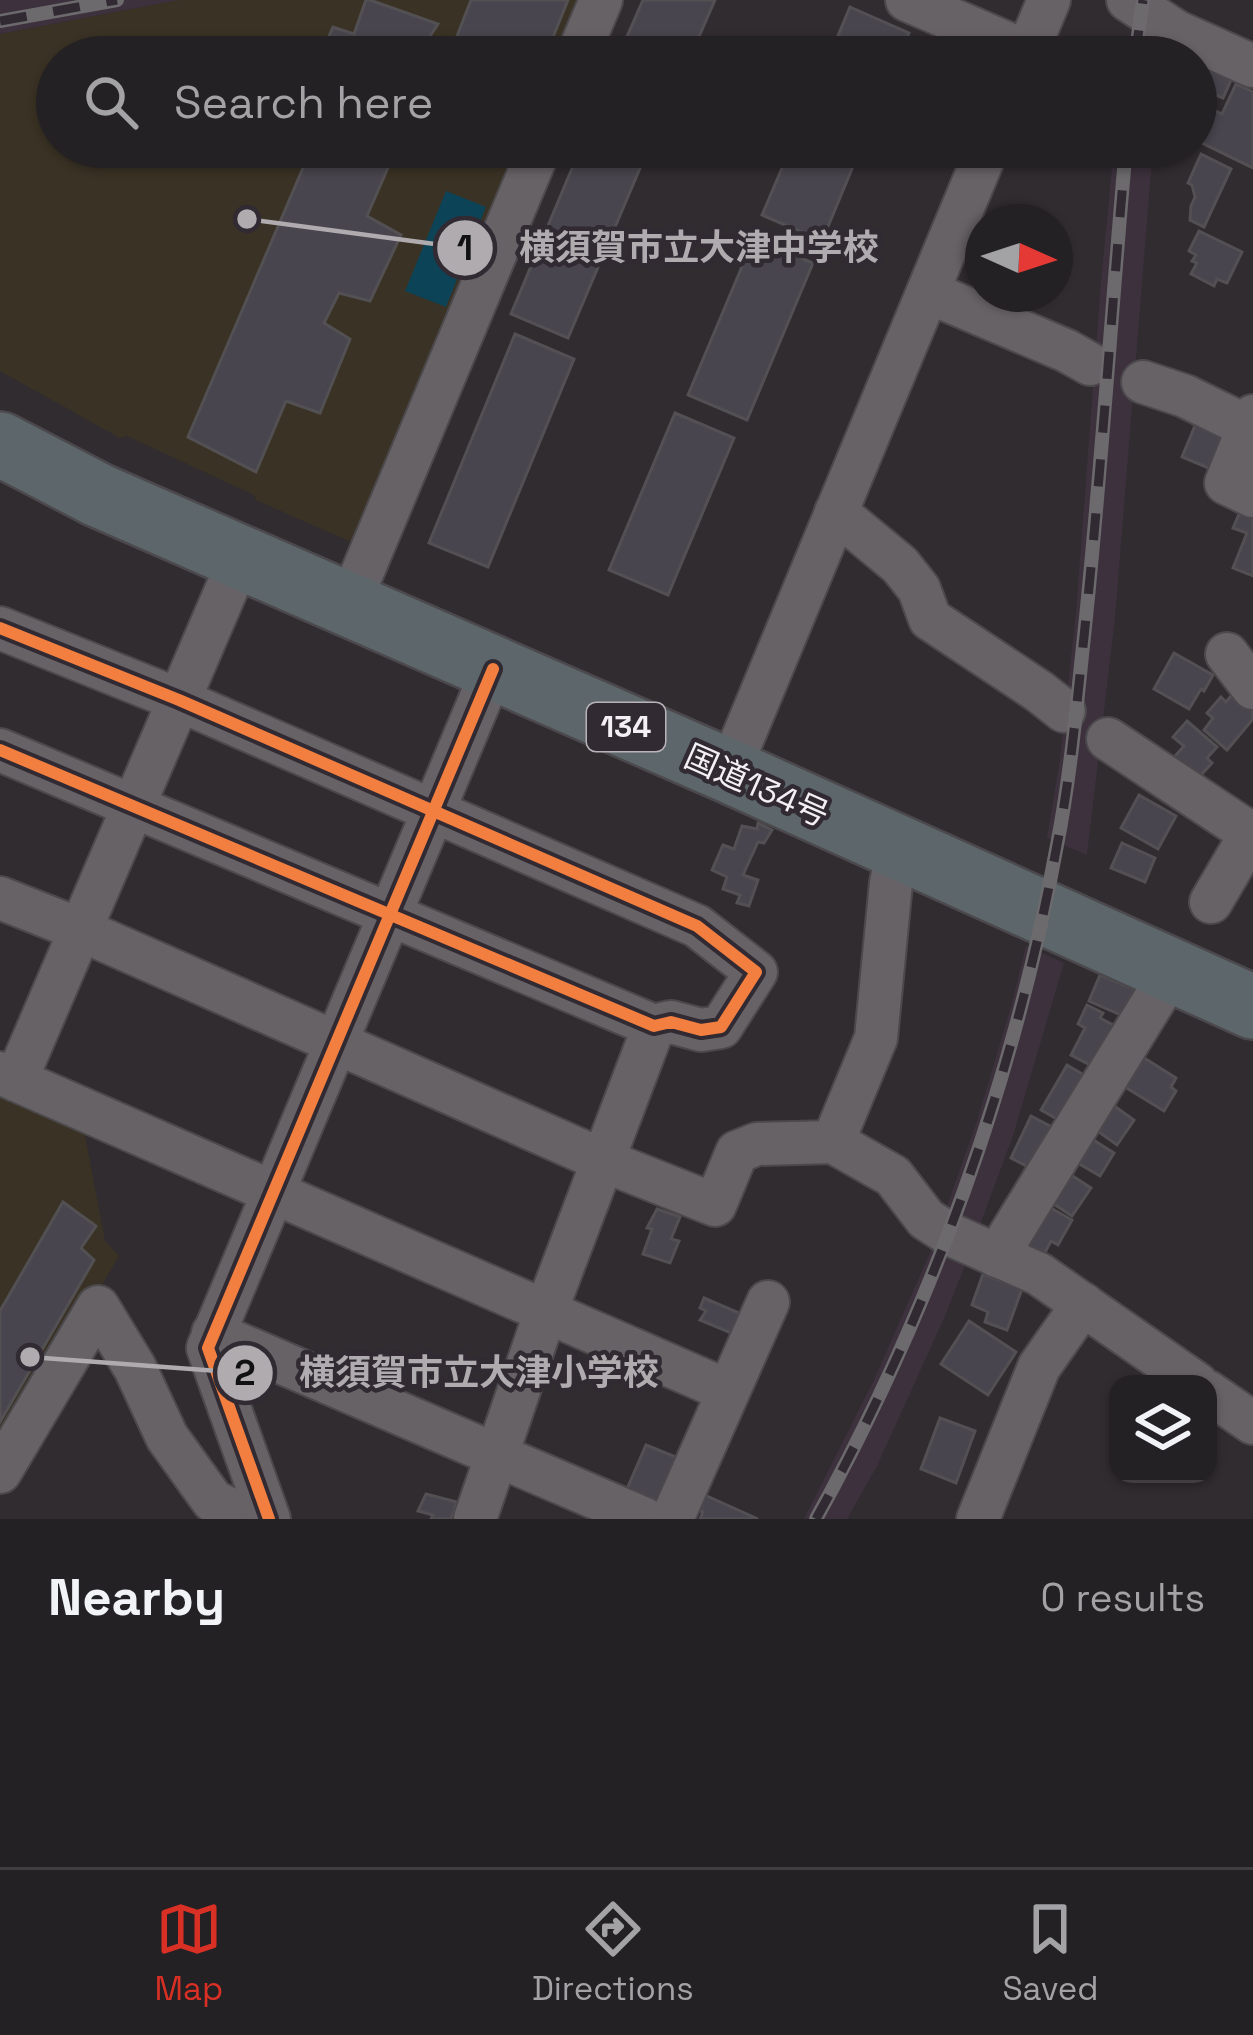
<!DOCTYPE html>
<meta charset="utf-8">
<style>
body{margin:0;font-family:"Space Grotesk","Noto Sans JP",sans-serif;background:#2c292c;color:#f1f3f6}
.controls{position:absolute;right:36px;bottom:36px;display:grid;overflow:hidden;border-radius:24px;box-shadow:0 3px 9px #0004}
.controls button{width:108px;height:108px;display:grid;place-items:center;padding:0;border:0;border-bottom:3px solid #413e41;background:#242124;color:#f1f3f6;font:60px sans-serif}
.compass{position:absolute;left:965px;top:204px;width:108px;height:108px;border-radius:50%;background:#242124;box-shadow:0 3px 9px #0004;rotate:93deg}
.list{margin:0;padding:0;list-style:none}
h2{display:flex;justify-content:space-between;align-items:center;height:156px;margin:0;padding:0 48px;font-size:51px}
h2 small{font-size:39px;font-weight:400;color:#a3a3a6}
.icon{flex:none;width:66px;height:66px;fill:none;stroke:currentColor;stroke-width:2;stroke-linecap:round;stroke-linejoin:round}
.map{position:relative;flex:none;width:1253px;height:1519px;overflow:hidden}
.search{position:absolute;background:#242124;box-shadow:0 3px 9px #0004;left:36px;right:36px;top:36px;height:132px;display:flex;align-items:center;gap:30px;box-sizing:border-box;padding:0 42px;border-radius:66px;color:#a3a3a6;font-size:45px}
.sheet{height:348px;background:#242124}
nav{display:flex;justify-content:space-around;align-items:center;box-sizing:border-box;height:168px;border-top:3px solid #413e41;background:#242124;font-size:33px;color:#a3a3a6}
nav a{display:grid;justify-items:center;gap:6px}
nav .on{color:#d93025}
.map>svg:first-child{display:block}
</style>
<div class="map">
<svg width="1253" height="1519" viewBox="0 0 1253 1519">
<rect width="100%" height="100%" fill="#302c30"/>
<g fill="#3c313d">
<polygon points="0,0 180,0 0,34"/>
<polygon points="1114,147 1153,147 1115,618 1087,855 1047,838 1060,759 1076,612 1101,281"/>
<polygon points="1026,946 1064,963 1013,1136 974,1241 941,1223 977,1121 1012,1003"/>
<polygon points="937,1237 970,1253 945,1316 877,1466 847,1519 804,1519 873,1382"/>
</g>
<g fill="#3a3224">
<polygon points="180,0 585,0 561,57 57,57 57,147 524,147 358,545 256,500 254,495 127,436 120,438 0,371 0,34"/>
<polygon points="0,1084 83,1125 105,1241 119,1256 0,1457"/>
</g>
<polygon fill="#0d4357" points="446,191 486,207 446,307 405,291"/>
<g fill="#49454e" stroke="#525053" stroke-width="3">
<polygon points="366,0 370,0 438,24 416,57 320,57 333,27 354,34"/>
<polygon points="471,0 568,0 545,57 449,57"/>
<polygon points="643,0 715,0 690,57 618,57"/>
<polygon points="850,7 909,33 899,57 829,57"/>
<polygon points="1196,57 1236,69 1223,98 1196,87"/>
<polygon points="1236,84 1253,92 1253,168 1200,142 1204,134 1196,130 1199,108 1205,110 1207,107 1222,114"/>
<polygon points="312,147 397,147 367,216 401,235 370,301 339,293 324,323 350,339 320,413 286,401 256,472 188,437"/>
<polygon points="581,147 649,147 568,338 511,314"/>
<polygon points="791,147 861,147 822,241 762,215"/>
<polygon points="1201,154 1231,169 1204,227 1190,220 1191,206 1195,197 1192,185 1188,183"/>
<polygon points="1199,231 1242,252 1227,283 1217,279 1214,286 1191,274 1197,263 1192,261 1196,255 1189,251"/>
<polygon points="754,238 813,263 747,420 688,395"/>
<polygon points="515,334 574,359 488,567 429,543"/>
<polygon points="675,413 734,438 668,595 609,570"/>
<polygon points="1199,416 1235,431 1218,472 1182,457"/>
<polygon points="1242,507 1253,512 1253,576 1233,568 1247,533 1233,528"/>
<polygon points="1174,653 1213,675 1204,691 1201,689 1189,709 1154,689"/>
<polygon points="1235,691 1253,706 1253,719 1227,750 1204,730 1213,718 1207,713 1221,697 1226,702"/>
<polygon points="1187,721 1217,747 1207,758 1212,763 1192,785 1168,764 1184,746 1173,737"/>
<polygon points="1139,795 1176,816 1158,849 1121,828"/>
<polygon points="758,823 772,830 764,843 758,842 743,875 758,880 749,906 737,903 740,895 723,889 727,877 712,870 723,845 734,849 742,826 757,829"/>
<polygon points="1122,843 1155,858 1145,882 1111,868"/>
<polygon points="1100,975 1141,992 1130,1019 1089,1001"/>
<polygon points="1087,1005 1103,1013 1100,1018 1123,1030 1096,1068 1071,1055 1085,1028 1078,1024"/>
<polygon points="1138,1054 1176,1078 1171,1087 1176,1091 1164,1111 1120,1084"/>
<polygon points="1067,1065 1089,1078 1064,1123 1041,1110"/>
<polygon points="1106,1100 1134,1120 1117,1145 1089,1125"/>
<polygon points="1031,1116 1052,1127 1032,1169 1011,1158"/>
<polygon points="1084,1134 1114,1153 1100,1176 1069,1158"/>
<polygon points="1062,1169 1091,1188 1072,1216 1043,1197"/>
<polygon points="63,1202 96,1226 81,1248 94,1260 0,1422 0,1311"/>
<polygon points="1040,1202 1072,1220 1058,1245 1051,1241 1042,1258 1016,1243"/>
<polygon points="657,1209 680,1217 671,1239 679,1241 670,1263 643,1254 652,1229 647,1228"/>
<polygon points="983,1274 1022,1289 1007,1330 985,1322 988,1312 972,1305"/>
<polygon points="704,1298 744,1315 736,1335 700,1320 706,1311 700,1308"/>
<polygon points="969,1321 1016,1352 988,1395 941,1364"/>
<polygon points="940,1418 975,1431 956,1483 921,1469"/>
<polygon points="646,1445 676,1457 658,1501 627,1489"/>
<polygon points="696,1491 758,1519 700,1519 703,1512 688,1507"/>
<polygon points="426,1494 457,1502 451,1519 431,1519 433,1515 418,1511"/>
</g>
<g fill="none" stroke-linecap="round" stroke-linejoin="round">
<g stroke="#4c494c" stroke-width="46">
<g id="minor">
<polyline points="907,0 1027,52"/>
<polyline points="1128,0 1177,32 1253,66"/>
<polyline points="577,57 601,0"/>
<polyline points="1025,57 1049,0"/>
<polyline points="928,292 1067,351 1090,364"/>
<polyline points="1143,382 1185,396 1250,428"/>
<polyline points="1253,416 1226,483 1253,496"/>
<polyline points="836,512 900,565 919,589 930,619 1040,692 1064,711"/>
<polyline points="360,578 540,147"/>
<polyline points="0,628 179,700 697,926 756,972 721,1027 701,1030 671,1022 654,1026 0,750"/>
<polyline points="1227,654 1253,688"/>
<polyline points="1108,739 1253,835"/>
<polyline points="729,771 988,147"/>
<polyline points="0,898 81,930 602,1160 715,1205 737,1152 757,1144 833,1142 893,1176 926,1219 949,1234 1039,1274 1197,1384"/>
<polyline points="1211,902 1253,830"/>
<polyline points="0,1073 728,1391"/>
<polyline points="16,1080 240,558"/>
<polyline points="833,1142 876,1038 891,883 898,849"/>
<polyline points="997,1256 1172,971"/>
<polyline points="213,1333 645,1519"/>
<polyline points="1208,1392 1253,1423"/>
<polyline points="0,1472 98,1307 135,1368 167,1437 213,1501 251,1519"/>
<polyline points="269,1519 208,1348 493,669"/>
<polyline points="475,1519 546,1311 654,1026"/>
<polyline points="672,1519 768,1302"/>
<polyline points="978,1519 1039,1367 1083,1304"/>
</g>
</g>
<g stroke="#4c494c" stroke-width="68">
<polyline id="highway" points="0,444 98,495 729,771 1253,1007"/>
</g>
<use href="#minor" stroke="#666266" stroke-width="42"/>
<use href="#highway" stroke="#5c666b" stroke-width="63"/>
<g stroke="#6c6a6c" stroke-width="14">
<g id="rail">
<polyline points="0,21 117,0"/>
<polyline points="1135,57 1143,0"/>
<path d="M 816,1519 C 932,1309 1014,1080 1057,845 C 1070,779 1076,712 1083,646 C 1101,480 1111,313 1126,147"/>
</g>
</g>
<use href="#rail" stroke="#312a32" stroke-width="9" stroke-dasharray="27" stroke-linecap="butt"/>
<g stroke="#312a32" stroke-width="20">
<g id="cycleway">
<polyline points="0,628 179,700 697,926 756,972 721,1027 701,1030 671,1022 654,1026 0,750"/>
<polyline points="269,1519 208,1348 493,669"/>
</g>
</g>
<use href="#cycleway" stroke="#f27e40" stroke-width="12"/>
</g>
<g text-anchor="middle" stroke-width="9" stroke-linejoin="round" paint-order="stroke">
<rect fill="#312a32" stroke="#bab4ba" stroke-width="3" x="587" y="703" width="78" height="48" rx="9"/>
<g font-size="30" font-weight="bold" fill="#f4eff4">
<text x="626" y="737">134</text>
</g>
<g font-size="33" fill="#f4eff4" stroke="#312a32">
<text transform="translate(757 785) rotate(24)" y="12">国道134号</text>
</g>
</g>
<path fill="none" stroke="#afabaf" stroke-width="4.5" d="M247 219L465 248M30 1357L245 1373"/>
<g fill="#afabaf" stroke="#312a32" stroke-width="4.5">
<circle cx="247" cy="219" r="12"/>
<circle cx="30" cy="1357" r="12"/>
<circle cx="465" cy="248" r="30"/>
<circle cx="245" cy="1373" r="30"/>
</g>
<g font-size="36" text-anchor="middle" font-weight="bold" fill="#111">
<text x="465" y="260">1</text>
<text x="245" y="1385">2</text>
</g>
<g font-size="36" text-anchor="middle" font-weight="bold" fill="#afabaf" stroke="#312a32" stroke-width="9" stroke-linejoin="round" paint-order="stroke">
<text x="699" y="260">横須賀市立大津中学校</text>
<text x="479" y="1385">横須賀市立大津小学校</text>
</g>
</svg>
<div class="controls">
<button><svg class="icon" aria-label="layers" viewBox="0 0 24 24"><path d="M12 4l9 5-9 5-9-5zM3 14l9 5 9-5"/></svg></button>
</div>
<svg class="compass" viewBox="-18 -18 36 36"><path d="M0-13l5 13h-10z" fill="#e53935"/><path d="M0 13l5-13h-10z" fill="#a3a3a6"/></svg>
<div class="search"><svg class="icon" aria-label="search" viewBox="0 0 24 24"><circle cx="10" cy="10" r="6"/><path d="M15 15l6 6"/></svg>Search here</div>
</div>
<section class="sheet">
<h2>Nearby<small>0 results</small></h2>
<ul class="list">
</ul>
</section>
<nav>
<a class="on"><svg class="icon" aria-label="map" viewBox="0 0 24 24"><path d="M3 6l6-2 6 2 6-2v14l-6 2-6-2-6 2zM9 4v14M15 6v14"/></svg>Map</a>
<a><svg class="icon" aria-label="directions" viewBox="0 0 24 24"><path d="M12 3l9 9-9 9-9-9zM9 14v-3h6M13 9l2 2-2 2"/></svg>Directions</a>
<a><svg class="icon" aria-label="saved" viewBox="0 0 24 24"><path d="M7 4h10v16l-5-4-5 4z"/></svg>Saved</a>
</nav>
